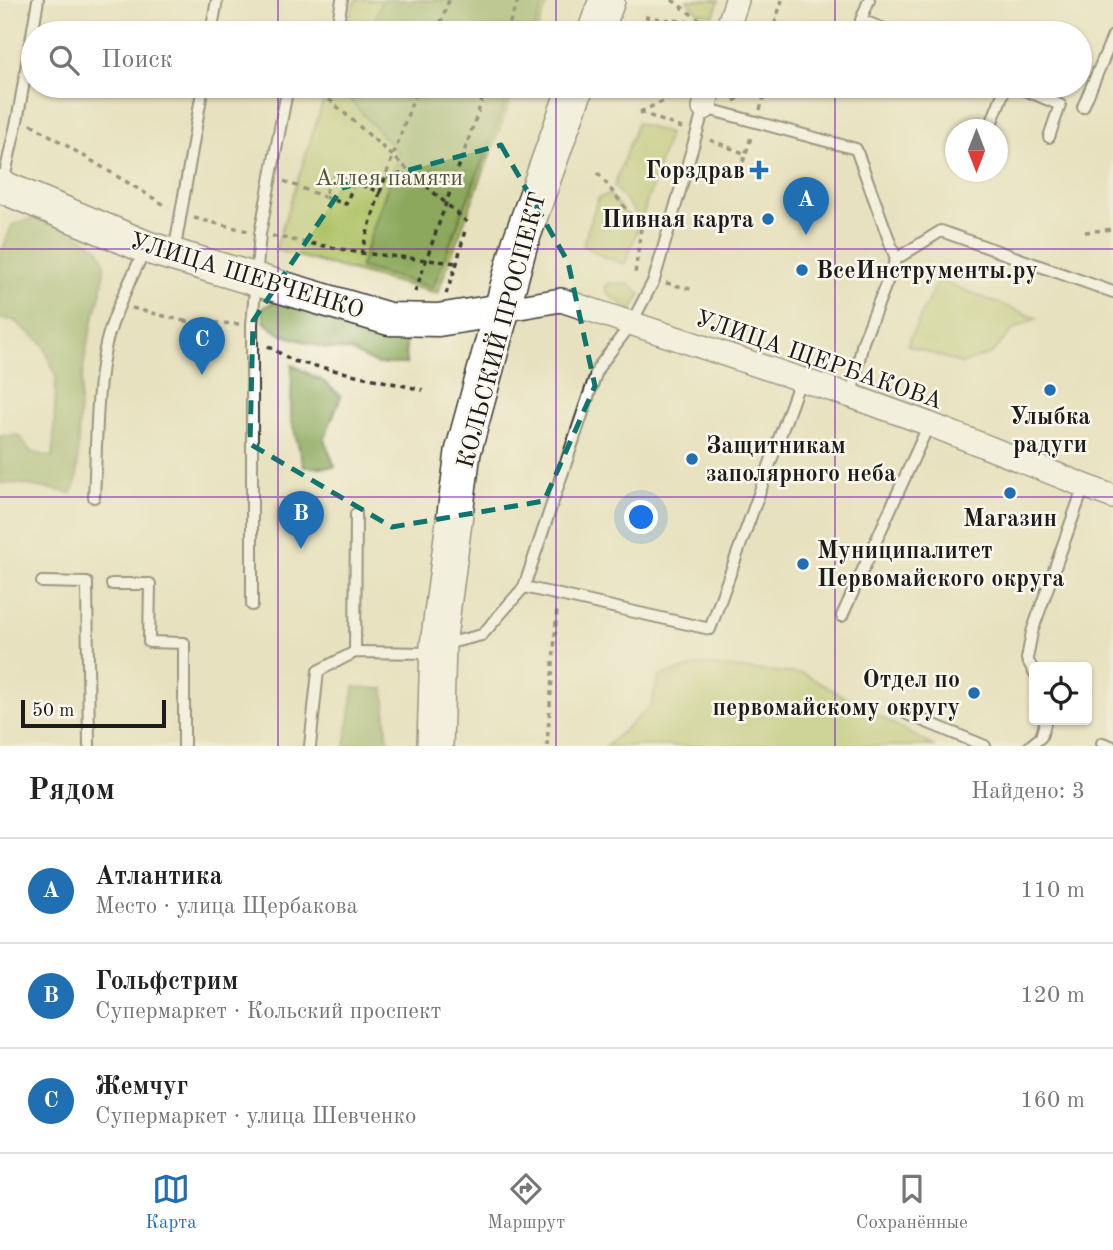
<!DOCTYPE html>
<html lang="ru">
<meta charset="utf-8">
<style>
body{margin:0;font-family:"Old Standard TT",serif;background:#f2f2f2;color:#222}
.controls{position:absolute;right:21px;bottom:21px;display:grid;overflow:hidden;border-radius:7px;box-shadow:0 2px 5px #0004}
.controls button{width:63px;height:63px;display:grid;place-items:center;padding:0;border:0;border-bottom:2px solid #e0e0e0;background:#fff;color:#222;font:35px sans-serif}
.compass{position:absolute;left:945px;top:119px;width:63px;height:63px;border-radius:50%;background:#fff;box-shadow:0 2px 5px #0004;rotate:180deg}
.scale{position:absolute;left:21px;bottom:18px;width:145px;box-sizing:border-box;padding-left:7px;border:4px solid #1c1c1c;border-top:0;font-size:19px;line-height:24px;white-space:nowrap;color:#1c1c1c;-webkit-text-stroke:5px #fbf7ec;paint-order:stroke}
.you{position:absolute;left:642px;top:518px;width:24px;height:24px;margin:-18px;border:5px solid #fff;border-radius:50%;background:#1a73e8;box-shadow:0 0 0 10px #1a73e833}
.badge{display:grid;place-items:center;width:46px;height:46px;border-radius:50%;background:#1f6fb2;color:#fff;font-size:23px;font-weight:700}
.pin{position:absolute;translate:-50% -58px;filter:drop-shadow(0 2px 4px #0008)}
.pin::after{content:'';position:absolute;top:37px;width:24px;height:21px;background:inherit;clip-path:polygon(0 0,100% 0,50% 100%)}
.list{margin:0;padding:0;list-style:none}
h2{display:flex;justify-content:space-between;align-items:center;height:91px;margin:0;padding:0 28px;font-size:30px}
h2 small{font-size:23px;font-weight:400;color:#767676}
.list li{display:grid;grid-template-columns:46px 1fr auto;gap:21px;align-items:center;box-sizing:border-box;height:105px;padding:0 28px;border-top:2px solid #e0e0e0}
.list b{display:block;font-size:26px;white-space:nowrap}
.list p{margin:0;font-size:23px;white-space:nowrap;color:#767676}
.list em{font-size:23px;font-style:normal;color:#767676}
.icon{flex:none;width:38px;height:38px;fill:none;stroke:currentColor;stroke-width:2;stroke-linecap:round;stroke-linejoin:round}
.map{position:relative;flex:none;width:1113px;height:746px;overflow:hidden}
.search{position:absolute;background:#fff;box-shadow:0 2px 5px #0004;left:21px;right:21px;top:21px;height:77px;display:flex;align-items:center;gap:18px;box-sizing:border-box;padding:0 24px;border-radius:38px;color:#767676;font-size:26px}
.sheet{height:406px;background:#fff}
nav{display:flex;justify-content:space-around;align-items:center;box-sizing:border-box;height:98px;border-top:2px solid #e0e0e0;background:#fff;font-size:19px;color:#767676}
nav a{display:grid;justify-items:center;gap:4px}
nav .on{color:#1f6fb2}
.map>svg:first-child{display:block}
</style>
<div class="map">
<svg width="1113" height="746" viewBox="0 0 1113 746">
<rect width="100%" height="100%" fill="#fbf7ec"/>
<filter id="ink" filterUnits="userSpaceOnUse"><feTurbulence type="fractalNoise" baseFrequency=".0143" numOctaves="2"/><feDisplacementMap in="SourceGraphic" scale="14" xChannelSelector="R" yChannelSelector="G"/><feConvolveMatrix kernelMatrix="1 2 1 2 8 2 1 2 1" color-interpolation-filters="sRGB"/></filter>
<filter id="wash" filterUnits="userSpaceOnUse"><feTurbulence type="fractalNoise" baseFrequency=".00686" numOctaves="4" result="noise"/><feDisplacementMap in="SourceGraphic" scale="28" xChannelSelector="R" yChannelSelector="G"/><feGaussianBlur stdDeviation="1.57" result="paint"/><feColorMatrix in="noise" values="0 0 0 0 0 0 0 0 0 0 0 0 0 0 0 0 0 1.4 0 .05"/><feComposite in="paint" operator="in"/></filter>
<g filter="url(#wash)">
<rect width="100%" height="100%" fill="#e8e1bf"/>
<g fill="#afc266" stroke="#666f41" stroke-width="2">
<polygon points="355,0 549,0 536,33 344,33"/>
<polygon points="687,0 719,0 714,15 698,12"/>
<polygon points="682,18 696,25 700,33 661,33"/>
<polygon points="328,86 516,86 437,293 275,250"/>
<polygon points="637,123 669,134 641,220 614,186"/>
<polygon points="609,194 638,229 625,264 604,257 583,245 598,198"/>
<polygon points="938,280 1037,318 1014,329 992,353 962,364 907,345"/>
<polygon points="608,283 629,284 641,294 632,310 611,297 605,289"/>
<polygon points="700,665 804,674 933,746 606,746 651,706 659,676"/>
</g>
<g fill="#8ba85b" stroke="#54623c" stroke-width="2">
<polygon points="382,0 545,0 532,33 371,33"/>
<polygon points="354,86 512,86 433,288 360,267 399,153 350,100"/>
<path d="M 33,218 C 52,224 87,235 100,251 C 112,267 95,311 91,329 C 78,378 79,429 77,479 L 72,493 L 21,484 L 0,483 L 0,436 L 19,435 L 31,452 L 53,457 L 56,376 L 43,344 L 13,320 L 0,319 L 0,256 L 12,225 Z"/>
<polygon points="282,299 406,341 406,364 376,364 351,351 325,348 280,334 265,323 261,308"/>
<polygon points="292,365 323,381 341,396 324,439 335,467 304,467 291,418"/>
<polygon points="354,687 384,689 388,746 345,746"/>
</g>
</g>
<g filter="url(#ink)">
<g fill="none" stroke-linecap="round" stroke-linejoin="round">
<g stroke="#3b3a34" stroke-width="14">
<g id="service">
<polyline points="869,0 861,20 894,33"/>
<polyline points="211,33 217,0"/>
<polyline points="336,33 342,0"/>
<polyline points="1016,86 1060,105 1049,137"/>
<polyline points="1083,107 1113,36"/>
<polyline points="989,129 1006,86"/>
<polyline points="3,183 18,116 38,0"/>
<polyline points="174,253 203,86"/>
<polyline points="896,259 941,231 1113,292"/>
<path d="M 94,497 C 97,447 95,393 106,344 C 114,311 131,280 145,249"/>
<polyline points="42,582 87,583 89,746"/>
<polyline points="112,584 150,584 149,642 184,643 184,746"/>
<polyline points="524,587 710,629 801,378"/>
<polyline points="252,605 252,324 260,234 288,86"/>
<polyline points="842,616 929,424"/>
<polyline points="445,644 482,635 524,587 598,368 631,324 654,280 704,108 856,149 896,259 863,342 851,396"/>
<polyline points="355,652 356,514"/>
<polyline points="1034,672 1027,659 1032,632 1084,486"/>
<polyline points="907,714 985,746"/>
<polyline points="1102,743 1111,746"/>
<polyline points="310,746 318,671 355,652 432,653"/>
<polyline points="1030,746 1041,737 1046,720"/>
</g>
</g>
<g stroke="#3b3a34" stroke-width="26">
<g id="minor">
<polyline points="726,33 737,0"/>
<polyline points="704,108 710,86"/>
<polyline points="502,310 561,300 851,396 929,424 1113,497"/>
</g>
</g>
<g stroke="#3b3a34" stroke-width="35">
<polyline id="secondary" points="0,186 146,247 389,319 438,320 502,310"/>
</g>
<g stroke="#3b3a34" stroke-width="38">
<g id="primary">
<polyline points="595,33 607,0"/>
<polyline points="435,746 438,645 463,452 520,243 576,86"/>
</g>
</g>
<g stroke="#3b3a34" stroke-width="3.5" stroke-dasharray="5 5" stroke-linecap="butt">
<polyline points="672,0 702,22"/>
<polyline points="645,17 709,24"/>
<polyline points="437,33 449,0"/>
<polyline points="506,33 518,0"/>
<polyline points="772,33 782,0"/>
<polyline points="836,33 849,26"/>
<polyline points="314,86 468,223"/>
<polyline points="734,101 760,86"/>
<polyline points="760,110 767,86"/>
<polyline points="640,112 684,129"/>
<polyline points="640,112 683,92"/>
<polyline points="31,124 168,207"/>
<polyline points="710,140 746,154"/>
<polyline points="743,162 752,134"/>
<polyline points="598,173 641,228 635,274"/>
<polyline points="284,181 324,197"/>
<polyline points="354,183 346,204 324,197 332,175 380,192 361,253"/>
<polyline points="380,192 418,86"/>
<polyline points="194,218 248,231"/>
<polyline points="1085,232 1113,229"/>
<polyline points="272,236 361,253 457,263"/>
<polyline points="666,283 695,290"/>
<polyline points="415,292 487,86"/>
<polyline points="446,294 457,263 465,230"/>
<polyline points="132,308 184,321 193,333"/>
<polyline points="184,321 239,324"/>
<polyline points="268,346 293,361 423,390"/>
<polyline points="547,746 557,608"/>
</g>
<use href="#service" stroke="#fff" stroke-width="10"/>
<use href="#minor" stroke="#fff" stroke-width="23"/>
<use href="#secondary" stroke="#fff" stroke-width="32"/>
<use href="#primary" stroke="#fff" stroke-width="35"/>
</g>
</g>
<path d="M0 0H1113V746H0ZM 501,145 L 568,262 L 595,386 L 544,501 L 392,527 L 250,444 L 253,321 L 342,188 Z" fill="#e8e1bf" fill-opacity=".55" fill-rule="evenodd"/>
<path fill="none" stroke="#0f766e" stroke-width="5" stroke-dasharray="14 9" stroke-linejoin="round" d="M 501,145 L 568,262 L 595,386 L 544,501 L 392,527 L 250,444 L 253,321 L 342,188 Z"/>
<path fill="none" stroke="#7b2cbf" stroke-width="2" stroke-opacity="0.55" d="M 278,0 L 278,33M 556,0 L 556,33M 835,0 L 835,33M 278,86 L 278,746M 556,86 L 556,746M 835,86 L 835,746M 0,249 L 1113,249M 0,497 L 1113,497"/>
<g fill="#1f6fb2" stroke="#fbf7ec" stroke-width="2.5">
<path d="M755.5 159.5h7v7h7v7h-7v7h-7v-7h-7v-7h7z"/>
<circle cx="768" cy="219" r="7"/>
<circle cx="802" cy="270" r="7"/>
<circle cx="1050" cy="390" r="7"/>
<circle cx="692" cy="459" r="7"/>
<circle cx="1010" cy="493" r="7"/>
<circle cx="803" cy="564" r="7"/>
<circle cx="974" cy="693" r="7"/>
</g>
<g text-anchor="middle" stroke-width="5" stroke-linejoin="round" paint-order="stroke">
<g font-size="24" font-weight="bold" fill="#1c1c1c" stroke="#fbf7ec" text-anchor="end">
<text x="745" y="178">Горздрав</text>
<text x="754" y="227">Пивная карта</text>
<text x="816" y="278" text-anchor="start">ВсеИнструменты.ру</text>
<text x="1050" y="424" text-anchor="middle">Улыбка<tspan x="1050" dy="28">радуги</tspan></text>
<text x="706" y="453" text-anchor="start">Защитникам<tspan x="706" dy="28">заполярного неба</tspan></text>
<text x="1010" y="526" text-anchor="middle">Магазин</text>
<text x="817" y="558" text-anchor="start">Муниципалитет<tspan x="817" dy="28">Первомайского округа</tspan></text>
<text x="960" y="687">Отдел по<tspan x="960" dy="28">первомайскому округу</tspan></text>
</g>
<g font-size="24" fill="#4f5636" stroke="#fbf7ec">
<text x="389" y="185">Аллея памяти</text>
</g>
<g font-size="24" fill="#1c1c1c" stroke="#fbf7ec">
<text transform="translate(247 275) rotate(17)" y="8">УЛИЦА ШЕВЧЕНКО</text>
<text transform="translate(501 330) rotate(-75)" y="8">КОЛЬСКИЙ ПРОСПЕКТ</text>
<text transform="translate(819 359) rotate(19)" y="8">УЛИЦА ЩЕРБАКОВА</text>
</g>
</g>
</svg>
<div class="controls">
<button><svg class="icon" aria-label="locate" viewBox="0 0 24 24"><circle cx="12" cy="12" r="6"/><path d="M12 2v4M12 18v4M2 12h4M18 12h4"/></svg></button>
</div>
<svg class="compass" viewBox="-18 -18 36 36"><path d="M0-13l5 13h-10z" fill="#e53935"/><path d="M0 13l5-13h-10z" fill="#767676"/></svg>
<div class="scale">50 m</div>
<div class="you"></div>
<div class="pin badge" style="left:806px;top:235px">A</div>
<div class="pin badge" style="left:301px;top:549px">B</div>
<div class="pin badge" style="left:202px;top:375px">C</div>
<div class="search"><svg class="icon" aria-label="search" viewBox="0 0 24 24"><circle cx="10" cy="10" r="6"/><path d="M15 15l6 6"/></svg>Поиск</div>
</div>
<section class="sheet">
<h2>Рядом<small>Найдено: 3</small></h2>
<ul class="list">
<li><span class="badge">A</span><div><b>Атлантика</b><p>Место · улица Щербакова</p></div><em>110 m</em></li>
<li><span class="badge">B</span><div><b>Гольфстрим</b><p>Супермаркет · Кольский проспект</p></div><em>120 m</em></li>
<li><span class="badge">C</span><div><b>Жемчуг</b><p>Супермаркет · улица Шевченко</p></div><em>160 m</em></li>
</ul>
</section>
<nav>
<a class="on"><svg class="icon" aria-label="map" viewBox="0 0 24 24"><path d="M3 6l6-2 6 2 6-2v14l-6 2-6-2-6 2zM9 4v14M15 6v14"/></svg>Карта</a>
<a><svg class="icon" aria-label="directions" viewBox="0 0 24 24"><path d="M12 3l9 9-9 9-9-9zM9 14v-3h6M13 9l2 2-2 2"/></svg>Маршрут</a>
<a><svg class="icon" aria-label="saved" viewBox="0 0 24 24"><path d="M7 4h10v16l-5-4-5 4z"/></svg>Сохранённые</a>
</nav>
